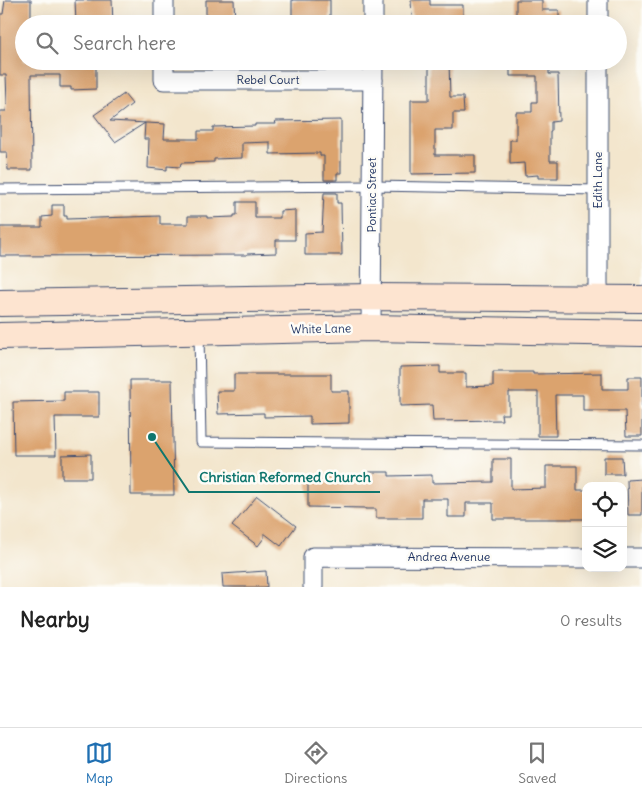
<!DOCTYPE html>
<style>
body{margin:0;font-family:Delius,sans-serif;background:#f2f2f2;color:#222}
.controls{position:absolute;right:15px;bottom:15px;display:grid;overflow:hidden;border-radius:10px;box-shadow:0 5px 20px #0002}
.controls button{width:45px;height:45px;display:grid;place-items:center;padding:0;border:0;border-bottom:1px solid #e0e0e0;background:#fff;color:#222;font:25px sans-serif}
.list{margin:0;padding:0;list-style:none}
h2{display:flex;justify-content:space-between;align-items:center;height:65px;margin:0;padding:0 20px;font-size:21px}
h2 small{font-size:16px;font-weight:400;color:#767676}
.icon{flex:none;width:28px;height:28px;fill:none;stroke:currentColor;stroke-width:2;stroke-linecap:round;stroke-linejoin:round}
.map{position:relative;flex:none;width:642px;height:587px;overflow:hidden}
.search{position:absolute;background:#fff;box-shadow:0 5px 20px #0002;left:15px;right:15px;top:15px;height:55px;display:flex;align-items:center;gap:12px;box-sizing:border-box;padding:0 18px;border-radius:28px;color:#767676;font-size:19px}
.sheet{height:140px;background:#fff}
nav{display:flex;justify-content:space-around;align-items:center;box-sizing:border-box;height:70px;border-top:1px solid #e0e0e0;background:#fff;font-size:14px;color:#767676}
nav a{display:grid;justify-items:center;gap:2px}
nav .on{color:#1f6fb2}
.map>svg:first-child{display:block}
</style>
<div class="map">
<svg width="642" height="587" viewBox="0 0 642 587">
<rect width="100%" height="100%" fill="#fdfcf7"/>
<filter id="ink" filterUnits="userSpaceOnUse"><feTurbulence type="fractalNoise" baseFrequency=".02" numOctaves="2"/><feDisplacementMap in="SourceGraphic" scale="10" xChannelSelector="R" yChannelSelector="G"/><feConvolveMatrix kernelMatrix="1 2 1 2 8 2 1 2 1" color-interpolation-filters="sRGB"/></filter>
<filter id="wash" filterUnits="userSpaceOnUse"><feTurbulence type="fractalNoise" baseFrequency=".0096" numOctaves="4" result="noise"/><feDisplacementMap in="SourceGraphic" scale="20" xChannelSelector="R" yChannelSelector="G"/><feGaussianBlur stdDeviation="1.12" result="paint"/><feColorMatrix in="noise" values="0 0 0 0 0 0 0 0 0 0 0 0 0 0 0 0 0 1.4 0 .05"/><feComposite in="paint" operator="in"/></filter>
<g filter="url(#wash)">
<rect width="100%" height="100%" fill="#f3e6cd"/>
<g id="blocks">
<g fill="#dba36e">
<polygon points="5,0 31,0 31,24 24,24 24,61 96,61 96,89 71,90 71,87 60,87 60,75 31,75 32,170 8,170 7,152 0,152 0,111 6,111 7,102 6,75 0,75 0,14 3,14"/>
<polygon points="75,0 112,0 113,24 76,24"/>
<polygon points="206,0 234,0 235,24 206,24"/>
<rect x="292" y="0" width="38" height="24"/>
<polygon points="411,0 430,0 430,5 463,5 463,23 426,24 426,19 412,19"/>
<polygon points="516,0 542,0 542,10 559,10 559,24 516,24"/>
<polygon points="429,61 449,61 450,97 463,97 464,113 453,113 453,130 435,130 435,155 475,155 475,173 411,174 411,100 429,100"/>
<polygon points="510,61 549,61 549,74 558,74 559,121 551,122 551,131 550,131 550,161 558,161 558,178 538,178 538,175 525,176 524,163 510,164 510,140 516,140 516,112 532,112 532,102 537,102 537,76 510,76"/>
<polygon points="124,94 132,104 110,121 165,124 164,139 198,139 198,131 213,131 213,127 255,126 255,124 276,124 275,121 341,120 341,173 337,173 337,180 324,180 324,156 320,156 320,153 270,154 270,142 242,143 242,158 214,159 214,162 181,163 180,167 167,166 167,170 148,168 149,139 144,139 145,123 115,142 94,115"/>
<polygon points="324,193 337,193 337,203 341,203 342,255 305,255 305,233 322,232"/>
<polygon points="237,202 255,202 255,218 280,218 280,211 295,210 295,240 276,240 276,253 247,254 247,255 0,256 0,227 42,227 42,217 52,216 52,205 64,205 64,216 67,216 67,219 160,216 160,224 188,224 188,216 207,216 207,218 234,217 234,215 237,215"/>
<polygon points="440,366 440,373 466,373 466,387 493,386 493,372 533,372 533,374 602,373 602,389 628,389 628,377 642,377 642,436 626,436 625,411 583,411 583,395 555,395 556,436 538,436 538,392 509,392 509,414 501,414 502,420 433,421 432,405 400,406 400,367"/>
<polygon points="234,374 331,374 331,391 349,391 349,423 310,424 310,416 264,417 264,413 218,414 217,391 234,391"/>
<polygon points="130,380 172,380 174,495 131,495"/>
<polygon points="64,392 99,392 99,417 55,417 56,455 14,455 13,402 64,401"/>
<polygon points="91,454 91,478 62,478 62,455"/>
<polygon points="604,457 622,457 623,474 604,474"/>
<polygon points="493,459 511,459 511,489 546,488 546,466 577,466 577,490 586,490 586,519 493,519 493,503 466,503 466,517 448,517 448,499 422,499 422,518 376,518 376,509 365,509 365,508 308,507 308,476 364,476 364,472 389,472 389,476 432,475 432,483 493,482"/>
<polygon points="642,479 642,515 628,515 627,480"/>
<polygon points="257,496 296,526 281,546 264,533 264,538 258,546 232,526"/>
<polygon points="266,571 267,587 223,587 222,574"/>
</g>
</g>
</g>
<g filter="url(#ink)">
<use href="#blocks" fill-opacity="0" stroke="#3b4a6f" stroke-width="1"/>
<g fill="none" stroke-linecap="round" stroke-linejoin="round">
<g stroke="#3b4a6f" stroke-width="11">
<g id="lane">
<polyline points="0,189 373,186 598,190"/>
<polyline points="199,333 201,442 642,445"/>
</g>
</g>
<g stroke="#3b4a6f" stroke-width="21">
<g id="street">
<polyline points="164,24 164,0"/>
<polyline points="373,24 373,0"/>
<polyline points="598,24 598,0"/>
<polyline points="164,61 164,80 373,80"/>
<polyline points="598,299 598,61"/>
<polyline points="371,328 373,61"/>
<polyline points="623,558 642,558"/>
<polyline points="313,587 313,557 586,558"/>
</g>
</g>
<g stroke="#3b4a6f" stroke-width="28">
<g id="secondary">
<polyline points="0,303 372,297 642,299"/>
<polyline points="0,336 371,328 642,333"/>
</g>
</g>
<use href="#lane" stroke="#fff" stroke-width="9"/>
<use href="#street" stroke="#fff" stroke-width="19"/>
<use href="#secondary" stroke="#fde4d0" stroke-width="26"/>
</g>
</g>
<g text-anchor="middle" stroke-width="5" stroke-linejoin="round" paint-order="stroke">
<g font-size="12" fill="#1b2f5e" stroke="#fdfcf7">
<text x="268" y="84">Rebel Court</text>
<text transform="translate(598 180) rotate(-90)" y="4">Edith Lane</text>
<text transform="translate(372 195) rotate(-90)" y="4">Pontiac Street</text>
<text transform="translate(321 329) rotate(-1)" y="4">White Lane</text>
<text x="449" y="561">Andrea Avenue</text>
</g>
</g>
<path fill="none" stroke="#0f766e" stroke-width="2" d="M152 437L189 492H380"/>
<circle fill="#0f766e" stroke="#fdfcf7" stroke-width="2" cx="152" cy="437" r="5"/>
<g font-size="14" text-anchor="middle" font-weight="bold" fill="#0f766e" stroke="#fdfcf7" stroke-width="5" stroke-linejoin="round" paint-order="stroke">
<text x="285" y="482">Christian Reformed Church</text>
</g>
</svg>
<div class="controls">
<button><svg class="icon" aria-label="locate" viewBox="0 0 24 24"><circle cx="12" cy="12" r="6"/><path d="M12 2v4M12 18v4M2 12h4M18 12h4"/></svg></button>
<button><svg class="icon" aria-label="layers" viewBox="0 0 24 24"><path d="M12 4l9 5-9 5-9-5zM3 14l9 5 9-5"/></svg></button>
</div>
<div class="search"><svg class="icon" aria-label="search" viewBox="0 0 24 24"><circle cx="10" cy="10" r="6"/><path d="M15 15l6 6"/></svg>Search here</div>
</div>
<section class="sheet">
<h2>Nearby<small>0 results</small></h2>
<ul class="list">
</ul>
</section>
<nav>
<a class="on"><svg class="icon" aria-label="map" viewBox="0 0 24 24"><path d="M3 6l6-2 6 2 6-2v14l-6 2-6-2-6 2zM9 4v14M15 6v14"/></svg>Map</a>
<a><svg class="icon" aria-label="directions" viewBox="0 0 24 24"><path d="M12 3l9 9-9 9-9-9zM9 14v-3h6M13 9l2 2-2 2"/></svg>Directions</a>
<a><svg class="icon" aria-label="saved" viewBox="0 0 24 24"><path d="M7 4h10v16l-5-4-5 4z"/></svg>Saved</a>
</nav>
